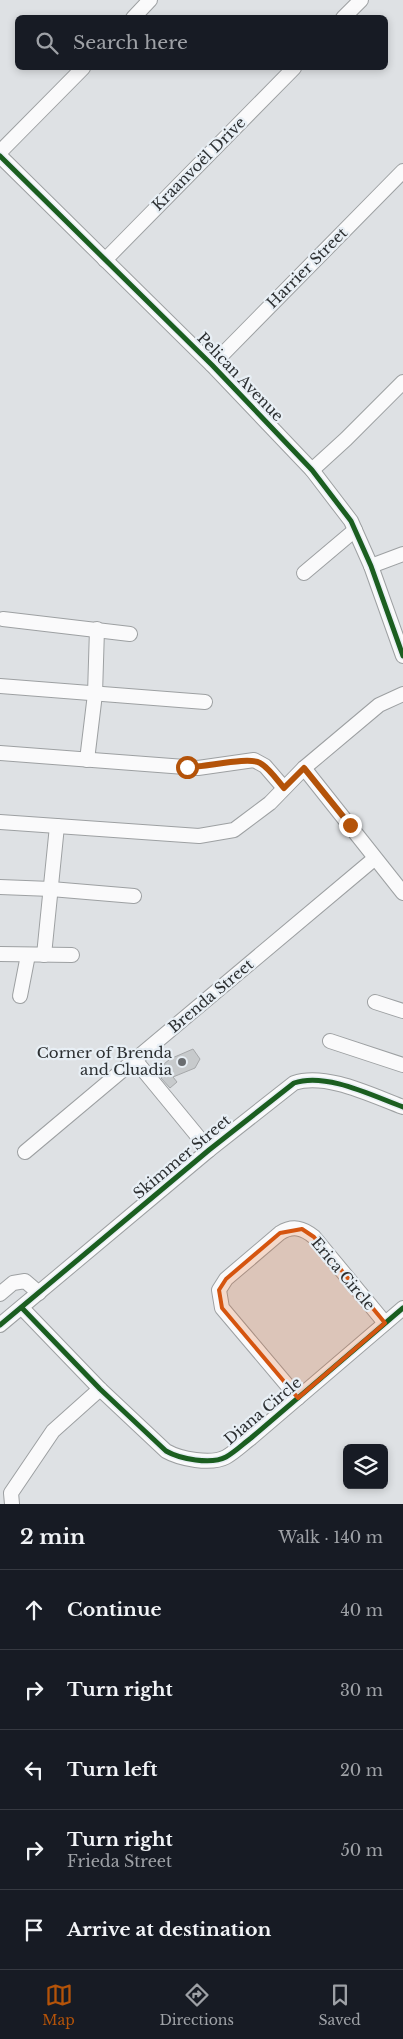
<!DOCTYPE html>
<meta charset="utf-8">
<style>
body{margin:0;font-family:"Libre Baskerville",serif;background:#20242c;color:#f1f3f6}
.controls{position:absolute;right:15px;bottom:15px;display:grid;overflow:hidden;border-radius:8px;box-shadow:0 2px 8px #0003}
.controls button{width:45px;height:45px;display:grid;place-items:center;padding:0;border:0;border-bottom:1px solid #363941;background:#171b24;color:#f1f3f6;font:25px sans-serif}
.stop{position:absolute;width:15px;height:15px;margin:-11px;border:4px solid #b45309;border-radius:50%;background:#fff}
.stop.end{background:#b45309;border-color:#fff;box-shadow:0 1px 5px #0008}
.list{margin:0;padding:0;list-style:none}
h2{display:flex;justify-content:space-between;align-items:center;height:65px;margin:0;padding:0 20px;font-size:21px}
h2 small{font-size:16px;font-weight:400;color:#9ea1a6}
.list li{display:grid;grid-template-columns:32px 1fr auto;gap:15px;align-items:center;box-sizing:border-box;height:80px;padding:0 20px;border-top:1px solid #363941}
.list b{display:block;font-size:19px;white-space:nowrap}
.list p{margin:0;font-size:16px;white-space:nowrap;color:#9ea1a6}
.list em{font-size:16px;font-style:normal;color:#9ea1a6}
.icon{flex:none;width:28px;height:28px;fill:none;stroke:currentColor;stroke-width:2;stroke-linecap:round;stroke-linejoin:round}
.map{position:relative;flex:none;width:403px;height:1504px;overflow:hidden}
.search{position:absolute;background:#171b24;box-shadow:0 2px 8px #0003;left:15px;right:15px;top:15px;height:55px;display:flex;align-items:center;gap:12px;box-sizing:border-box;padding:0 18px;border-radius:8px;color:#9ea1a6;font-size:19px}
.sheet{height:465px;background:#171b24}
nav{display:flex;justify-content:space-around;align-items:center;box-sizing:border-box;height:70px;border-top:1px solid #363941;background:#171b24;font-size:14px;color:#9ea1a6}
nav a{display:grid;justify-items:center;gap:2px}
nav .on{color:#b45309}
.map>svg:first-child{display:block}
</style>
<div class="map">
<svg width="403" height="1504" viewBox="0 0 403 1504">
<rect width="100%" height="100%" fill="#dee1e4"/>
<polygon fill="#c7cacc" stroke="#a6a8aa" points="193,1049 200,1059 195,1068 173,1077 177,1082 170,1088 161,1078 168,1072 164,1064 170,1059"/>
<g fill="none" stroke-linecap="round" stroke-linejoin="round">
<g stroke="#9da0a2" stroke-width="16">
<g id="minor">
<polyline points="133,18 150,0"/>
<polyline points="343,18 361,0"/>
<polyline points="0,152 83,68"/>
<polyline points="0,156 212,365 312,470 351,521 371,566 403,656"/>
<polyline points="105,260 294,68"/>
<polyline points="212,365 403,171"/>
<polyline points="312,470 346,439 403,382"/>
<polyline points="371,566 403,554"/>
<polyline points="304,573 355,530"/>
<polyline points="3,619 130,634"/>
<polyline points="0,686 205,702"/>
<polyline points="0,753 198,768 254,760 265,766 284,788"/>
<polyline points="87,760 95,694 97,629"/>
<polyline points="304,768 403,893"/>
<polyline points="0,822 199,836 234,830 270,803 304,768 379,705 403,694"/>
<polyline points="0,887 51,889 134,896"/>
<polyline points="0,954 72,955"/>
<polyline points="44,955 57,826"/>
<polyline points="20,996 28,955"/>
<polyline points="375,1002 403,1011"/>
<polyline points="330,1041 403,1065"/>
<polyline points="135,1060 209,1150"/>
<polyline points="25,1152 374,859"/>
<polyline points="0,1294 13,1283 25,1281 39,1293"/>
<path d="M 22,1308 L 100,1389 L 166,1451 C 180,1459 211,1465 226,1457 C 235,1452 243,1444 251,1438 L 403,1308"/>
<path d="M 0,1325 L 209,1150 L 294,1083 C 326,1072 373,1096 403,1107"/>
<path d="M 298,1398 L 222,1308 L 219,1290 L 226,1279 L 280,1233 C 293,1225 303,1228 314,1237 L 385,1323"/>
<polyline points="12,1504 11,1493 53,1431 100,1389"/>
</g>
</g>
<use href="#minor" stroke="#fafafb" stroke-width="14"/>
<g stroke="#e8eff5" stroke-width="8">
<g id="cycleway">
<polyline points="0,156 212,365 312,470 351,521 371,566 403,656"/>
<path d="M 22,1308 L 100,1389 L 166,1451 C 180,1459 211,1465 226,1457 C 235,1452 243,1444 251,1438 L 403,1308"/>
<path d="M 0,1325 L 209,1150 L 294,1083 C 326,1072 373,1096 403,1107"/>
</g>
</g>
<use href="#cycleway" stroke="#1b5e20" stroke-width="5"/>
</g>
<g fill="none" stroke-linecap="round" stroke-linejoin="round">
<path stroke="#b45309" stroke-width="6" d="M 187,767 C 203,768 248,756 260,763 C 269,768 277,780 284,788 L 304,768 L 350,825"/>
</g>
<path fill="#d55510" fill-opacity="0.2" stroke="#d55510" stroke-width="4" stroke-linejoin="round" d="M 302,1229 L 314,1237 L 385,1323 L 298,1398 L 222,1308 L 219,1290 L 226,1279 L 280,1233 Z"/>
<circle fill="#6a6d70" stroke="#e8eff5" stroke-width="2" cx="182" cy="1062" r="5"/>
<g text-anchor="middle" stroke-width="4.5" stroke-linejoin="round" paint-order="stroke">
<g font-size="15" fill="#2c2f31" stroke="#e8eff5">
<text transform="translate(199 164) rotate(-45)" y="5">Kraanvoël Drive</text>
<text transform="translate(307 268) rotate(-45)" y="5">Harrier Street</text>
<text transform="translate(240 377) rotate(46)" y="5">Pelican Avenue</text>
<text transform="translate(211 996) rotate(-40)" y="5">Brenda Street</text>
<text transform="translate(182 1157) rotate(-40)" y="5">Skimmer Street</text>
<text transform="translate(343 1274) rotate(50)" y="5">Erica Circle</text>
<text transform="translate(263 1411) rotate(-40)" y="5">Diana Circle</text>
</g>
<g font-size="15" fill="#2c2f31" stroke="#e8eff5" text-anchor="end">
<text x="172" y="1058">Corner of Brenda<tspan x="172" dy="17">and Cluadia</tspan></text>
</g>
</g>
</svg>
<div class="controls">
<button><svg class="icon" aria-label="layers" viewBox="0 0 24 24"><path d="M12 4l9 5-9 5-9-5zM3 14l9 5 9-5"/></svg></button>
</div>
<div class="stop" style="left:187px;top:767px"></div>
<div class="stop end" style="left:350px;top:825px"></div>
<div class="search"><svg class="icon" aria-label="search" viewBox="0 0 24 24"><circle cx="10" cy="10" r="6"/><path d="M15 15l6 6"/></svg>Search here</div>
</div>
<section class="sheet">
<h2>2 min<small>Walk · 140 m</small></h2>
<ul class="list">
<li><svg class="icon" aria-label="ahead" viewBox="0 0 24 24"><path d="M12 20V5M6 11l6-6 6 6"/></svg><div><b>Continue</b></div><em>40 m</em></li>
<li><svg class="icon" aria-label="right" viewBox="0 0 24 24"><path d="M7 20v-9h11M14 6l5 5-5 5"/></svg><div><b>Turn right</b></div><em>30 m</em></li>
<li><svg class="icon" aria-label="left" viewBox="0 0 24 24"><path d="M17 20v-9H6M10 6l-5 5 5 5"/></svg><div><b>Turn left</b></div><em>20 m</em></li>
<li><svg class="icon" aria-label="right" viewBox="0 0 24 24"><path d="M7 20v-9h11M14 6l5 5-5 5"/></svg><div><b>Turn right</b><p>Frieda Street</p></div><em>50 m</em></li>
<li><svg class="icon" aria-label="arrive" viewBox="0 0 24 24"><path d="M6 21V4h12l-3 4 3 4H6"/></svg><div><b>Arrive at destination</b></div></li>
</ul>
</section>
<nav>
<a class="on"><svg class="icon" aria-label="map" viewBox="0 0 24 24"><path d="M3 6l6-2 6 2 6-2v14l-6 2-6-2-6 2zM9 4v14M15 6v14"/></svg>Map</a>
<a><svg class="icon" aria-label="directions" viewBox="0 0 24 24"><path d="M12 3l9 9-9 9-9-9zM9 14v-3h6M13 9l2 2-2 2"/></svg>Directions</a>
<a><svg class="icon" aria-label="saved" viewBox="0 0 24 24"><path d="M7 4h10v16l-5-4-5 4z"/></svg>Saved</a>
</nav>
